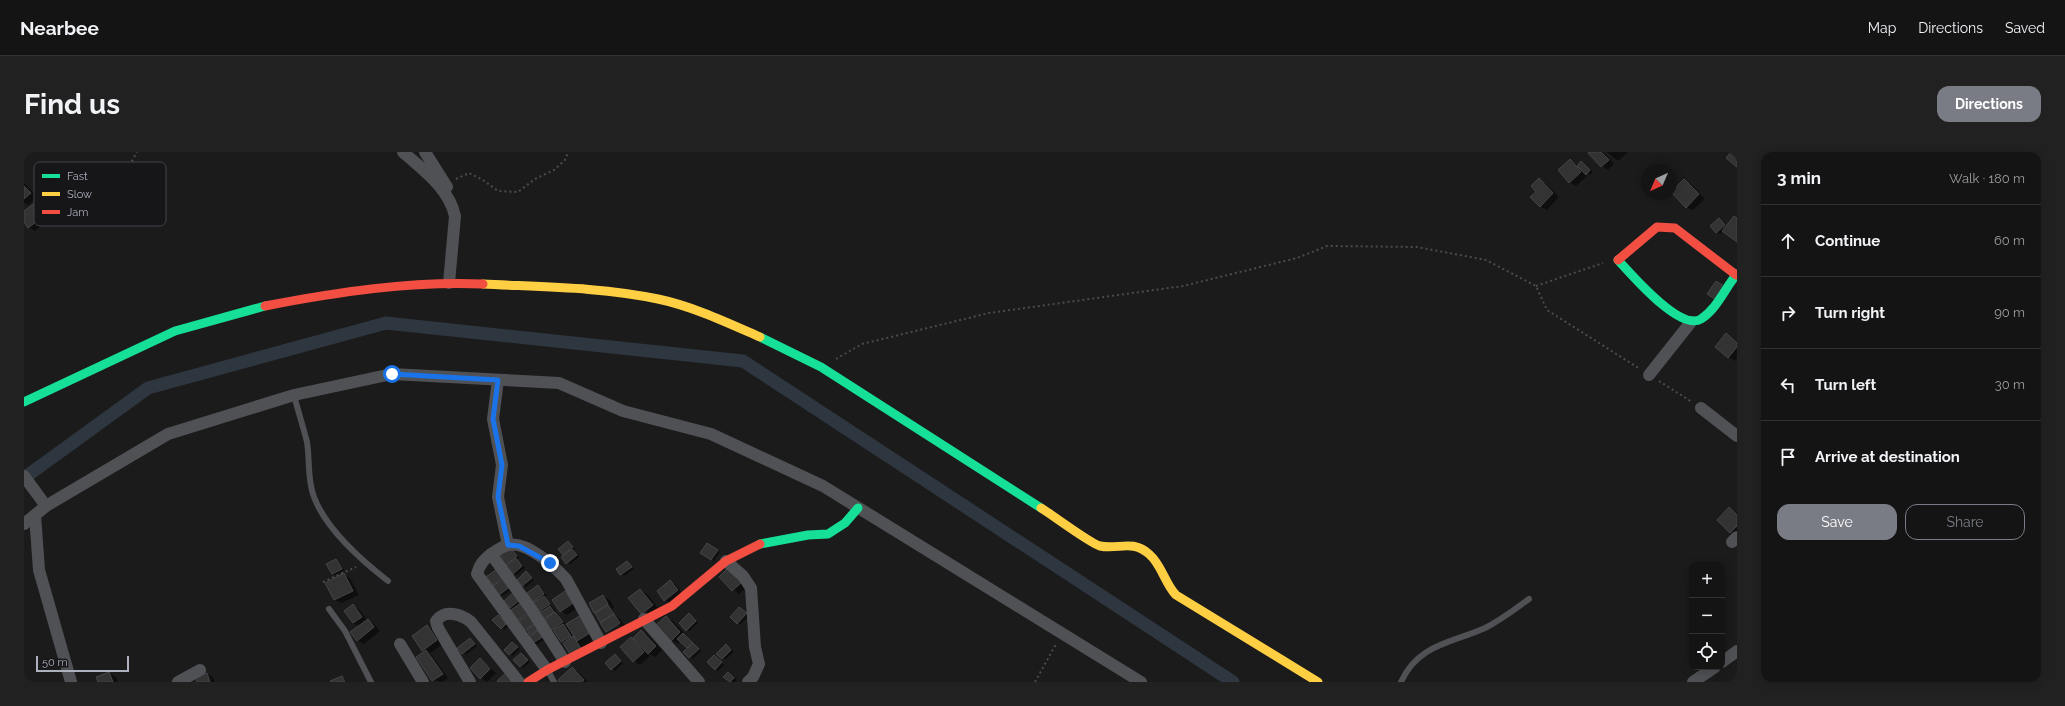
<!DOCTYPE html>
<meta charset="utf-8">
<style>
body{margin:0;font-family:Raleway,sans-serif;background:#212122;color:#f1f3f6}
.controls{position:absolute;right:12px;bottom:12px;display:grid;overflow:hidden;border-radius:8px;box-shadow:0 2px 10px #0003}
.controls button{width:36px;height:36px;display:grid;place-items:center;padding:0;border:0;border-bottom:1px solid #333334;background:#141415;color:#f1f3f6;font:20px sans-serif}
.compass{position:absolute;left:1617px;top:12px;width:36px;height:36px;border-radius:50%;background:#141415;box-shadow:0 2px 10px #0003;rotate:224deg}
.scale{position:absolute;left:12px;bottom:10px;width:93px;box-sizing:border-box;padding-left:4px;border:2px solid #adb1bd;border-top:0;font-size:11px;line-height:14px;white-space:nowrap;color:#adb1bd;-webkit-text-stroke:3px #161518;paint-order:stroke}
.stop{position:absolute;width:12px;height:12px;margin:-9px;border:3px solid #1a73e8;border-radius:50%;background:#fff}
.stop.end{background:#1a73e8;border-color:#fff;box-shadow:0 1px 4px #0008}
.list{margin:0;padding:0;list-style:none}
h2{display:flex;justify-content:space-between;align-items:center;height:52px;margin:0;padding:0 16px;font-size:17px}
h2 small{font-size:13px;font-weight:400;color:#9d9ea0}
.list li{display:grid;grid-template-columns:26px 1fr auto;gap:12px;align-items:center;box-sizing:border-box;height:72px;padding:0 16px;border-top:1px solid #333334}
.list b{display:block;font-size:15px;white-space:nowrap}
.list em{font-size:13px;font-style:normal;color:#9d9ea0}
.actions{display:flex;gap:8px;padding:12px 16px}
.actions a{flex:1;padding:9px 0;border:1px solid #7a7c85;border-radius:12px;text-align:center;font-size:14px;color:#7a7c85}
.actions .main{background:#7a7c85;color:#fff}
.icon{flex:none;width:22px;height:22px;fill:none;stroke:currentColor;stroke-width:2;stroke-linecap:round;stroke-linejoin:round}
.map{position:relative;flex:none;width:1713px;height:530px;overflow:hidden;border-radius:12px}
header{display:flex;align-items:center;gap:24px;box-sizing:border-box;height:56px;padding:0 20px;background:#141415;border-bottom:1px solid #333334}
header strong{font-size:19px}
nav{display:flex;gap:22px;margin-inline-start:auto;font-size:14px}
.intro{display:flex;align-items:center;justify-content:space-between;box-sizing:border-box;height:96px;padding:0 24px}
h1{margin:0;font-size:28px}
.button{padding:10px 18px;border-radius:12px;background:#7a7c85;color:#fff;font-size:14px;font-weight:700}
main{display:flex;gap:24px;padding:0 24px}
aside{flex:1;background:#141415;border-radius:12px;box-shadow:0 2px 10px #0003}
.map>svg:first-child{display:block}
</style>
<header>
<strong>Nearbee</strong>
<nav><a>Map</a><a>Directions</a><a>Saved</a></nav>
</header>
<div class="intro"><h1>Find us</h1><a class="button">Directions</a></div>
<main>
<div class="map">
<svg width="1713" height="530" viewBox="0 0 1713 530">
<rect width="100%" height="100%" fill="#1b1b1c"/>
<g fill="#0007">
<polygon points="1566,0 1579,0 1590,12 1584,18 1578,14"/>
<polygon points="1583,0 1604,0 1594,9"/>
<polygon points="1546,9 1554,14 1558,10 1569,20 1565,23 1560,21 1563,24 1552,34 1545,30"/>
<polygon points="1515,28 1521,31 1535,45 1523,58 1516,54 1513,40"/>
<polygon points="1660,29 1667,32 1681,47 1669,58 1662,55"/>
<polygon points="0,31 13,45 4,53 0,51"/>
<polygon points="12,51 19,55 27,66 11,79 5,75 0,68 0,60"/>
<polygon points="1713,66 1713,89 1699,79 1696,82 1687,74 1695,67 1703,75"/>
<polygon points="1702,183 1713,190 1713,206 1711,209 1705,205"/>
<polygon points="1705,356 1713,361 1713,384 1694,368"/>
<polygon points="544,390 551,397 549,399 555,405 546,412 543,411 541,403 536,397"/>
<polygon points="683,392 696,400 690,409 677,401"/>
<polygon points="489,398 495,406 493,408 501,416 492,423 483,412"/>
<polygon points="312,408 320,418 312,423 309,421"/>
<polygon points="603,410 610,417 600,424 593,417"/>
<polygon points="704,417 724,434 715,442 696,425"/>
<polygon points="476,420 489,436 478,444 464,425"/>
<polygon points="505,422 510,428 502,435 494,428"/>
<polygon points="320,423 326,426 335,443 318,451 311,448 303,431"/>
<polygon points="646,430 652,433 659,442 648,452 641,448"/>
<polygon points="514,434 523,444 521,445 541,472 539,473 547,477 575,483 564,502 538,490 528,477 520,466 519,460 510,449"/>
<polygon points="616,438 623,442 635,457 625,465"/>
<polygon points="541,440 547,444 555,455 543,463 537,459"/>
<polygon points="491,442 523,486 513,492 510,491 504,479 501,478 490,457 486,455"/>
<polygon points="579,444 586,448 590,456 588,457 592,464 596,467 602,475 577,469 571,460"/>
<polygon points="329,454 335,457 343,468 350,472 356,479 340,492 333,488 335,474 329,471"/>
<polygon points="716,456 725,463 716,473 714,471"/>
<polygon points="666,463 674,471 665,479 662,478"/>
<polygon points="474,464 485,474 480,478 470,468"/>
<polygon points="642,465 649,469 677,499 669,507 661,500 665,497 657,489 654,492 647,488"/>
<polygon points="403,475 409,478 419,492 406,501 424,526 418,530 409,528 402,500 399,498"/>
<polygon points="617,479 624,483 638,498 631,505 623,500 626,504 616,513 610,509 597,495 607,486 614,490"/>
<polygon points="446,487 453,494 442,503 435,496"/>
<polygon points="489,491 496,497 489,504 486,502"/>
<polygon points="702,493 710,500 701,508 699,506"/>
<polygon points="1698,495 1707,505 1698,512"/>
<polygon points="497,502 506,510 499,516 496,515"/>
<polygon points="591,503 599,511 591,519 588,517"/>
<polygon points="693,506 700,513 694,519 691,517"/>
<polygon points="456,508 472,521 463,530 457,526"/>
<polygon points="548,516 555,520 564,530 537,530"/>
<polygon points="85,521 92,525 94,530 76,530"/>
<polygon points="704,521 713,528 711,530 705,530 700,525"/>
<polygon points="183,522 189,525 191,530 174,530"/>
<polygon points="318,525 323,530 308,530"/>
</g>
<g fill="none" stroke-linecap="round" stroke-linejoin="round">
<polyline stroke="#2e363f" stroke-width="13" points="0,326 124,236 362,171 719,209 1209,530"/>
</g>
<g fill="#333334" stroke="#444548">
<polygon points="1565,0 1577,0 1585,8 1577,15 1564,1"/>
<polygon points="1707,0 1713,0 1713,15 1702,6"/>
<polygon points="1546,7 1557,20 1545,31 1534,18"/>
<polygon points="1557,9 1566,18 1562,23 1553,14"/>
<polygon points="1515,26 1529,41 1516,55 1506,45 1512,40 1507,34"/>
<polygon points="1660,27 1675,42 1662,56 1647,40"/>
<polygon points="0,34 7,41 0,47"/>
<polygon points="12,50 22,62 4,76 0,70 0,59"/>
<polygon points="1710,64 1713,66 1713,90 1698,79"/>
<polygon points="1695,66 1701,73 1692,81 1686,74"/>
<polygon points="1692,129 1700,134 1692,148 1683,142"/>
<polygon points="1702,181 1713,191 1713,195 1704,206 1691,195"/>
<polygon points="1705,355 1713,363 1713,374 1706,381 1693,368"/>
<polygon points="544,389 549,395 539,403 534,397"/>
<polygon points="683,391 694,398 687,408 676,401"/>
<polygon points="486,395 493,404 482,413 475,404"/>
<polygon points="548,397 553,403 542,412 537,405"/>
<polygon points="492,406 498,414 489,422 482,414"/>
<polygon points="312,407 318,417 308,422 302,412"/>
<polygon points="603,409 608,415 596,423 592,417"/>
<polygon points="704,416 718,430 708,439 695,425"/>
<polygon points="473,417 479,425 469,433 462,425"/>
<polygon points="502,419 508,426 498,434 493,428"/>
<polygon points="320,421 329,439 310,448 301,431"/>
<polygon points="480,426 487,434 475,443 469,434"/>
<polygon points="646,428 654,438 640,449 633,439"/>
<polygon points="514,433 520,442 509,450 503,441"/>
<polygon points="616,437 629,453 617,462 604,446"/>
<polygon points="541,439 549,451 536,460 528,448"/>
<polygon points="490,440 496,448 486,456 480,449"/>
<polygon points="579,443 584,452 570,461 565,451"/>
<polygon points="520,444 526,452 515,459 509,451"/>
<polygon points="498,450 505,460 494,468 487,458"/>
<polygon points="329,452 338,465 329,471 320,459"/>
<polygon points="584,453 590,462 576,470 571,461"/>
<polygon points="526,454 530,460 520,467 515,461"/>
<polygon points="715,455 723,461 713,472 706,465"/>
<polygon points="531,460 539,470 527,478 520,468"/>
<polygon points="506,461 512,471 500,479 493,470"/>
<polygon points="665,461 672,469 662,479 655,471"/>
<polygon points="559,462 569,479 553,489 542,472"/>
<polygon points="590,462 596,471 582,480 576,471"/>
<polygon points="474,463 482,472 477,477 468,468"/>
<polygon points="642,464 656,480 647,489 632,473"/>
<polygon points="344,467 350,475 333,489 326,480"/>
<polygon points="512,471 516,476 506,483 503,478"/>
<polygon points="539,472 547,484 537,490 529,478"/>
<polygon points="403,473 413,488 398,499 388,484"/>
<polygon points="516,477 520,484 509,491 505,485"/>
<polygon points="617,478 632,494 624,502 609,486"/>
<polygon points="659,481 669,491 663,496 653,487"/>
<polygon points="549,484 558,498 548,505 539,491"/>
<polygon points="607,485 620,500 609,510 596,495"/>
<polygon points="446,486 451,492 438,502 433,496"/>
<polygon points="488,490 494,495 485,503 480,498"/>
<polygon points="669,491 675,497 665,506 659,500"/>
<polygon points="702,492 707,498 698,507 692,502"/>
<polygon points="402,498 419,522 408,529 392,505"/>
<polygon points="497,501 504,508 496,515 489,508"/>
<polygon points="591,502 597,509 587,518 581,511"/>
<polygon points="690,503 698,510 691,518 683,510"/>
<polygon points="456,506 466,517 456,527 446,516"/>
<polygon points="548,515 560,528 558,530 535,530 534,528"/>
<polygon points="85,520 89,530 74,530 72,525"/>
<polygon points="483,520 491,530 474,530 473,529"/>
<polygon points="704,520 710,526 706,530 699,525"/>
<polygon points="183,521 186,530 173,530 171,524"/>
<polygon points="318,524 321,530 307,530 306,529"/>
</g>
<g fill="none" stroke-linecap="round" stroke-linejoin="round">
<g stroke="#4b4c4f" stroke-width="2" stroke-dasharray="2 3" stroke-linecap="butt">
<polyline points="432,27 445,21 459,28 474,39 494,40 511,27 530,18 541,8 544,0"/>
<polyline points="82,40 108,9 113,0"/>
<polyline points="1512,134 1579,111"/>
<polyline points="812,207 838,192 965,161 1159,134 1273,106 1303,94 1393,95 1462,108 1512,134 1523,158 1616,217"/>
<polyline points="1635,229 1668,250"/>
<polyline points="299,430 332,415"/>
<polyline points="1011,530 1032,492"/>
</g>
<g stroke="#4f5155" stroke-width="6">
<path d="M 270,243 C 274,259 279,274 283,290 C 286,308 283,327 290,345 C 302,377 337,408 364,429"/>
<polyline points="305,457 321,479 347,530"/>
<polyline points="524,519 530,530"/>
<path d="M 1377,530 C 1394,492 1428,491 1461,476 C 1477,468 1491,457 1505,447"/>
</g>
<g stroke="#4f5155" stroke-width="12">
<path d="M 379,0 C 399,18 425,36 431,64 L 425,131"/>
<polyline points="401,0 423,35"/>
<polyline points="1625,223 1667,170"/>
<polyline points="474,228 469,267 478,313 474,345 484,393"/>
<polyline points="1677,256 1713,284"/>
<polyline points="0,324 22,354"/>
<polyline points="11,363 15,418 47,530"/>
<polyline points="0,372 22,354 144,282 270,243 368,222 535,231 599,259 687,282 799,334 1117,530"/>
<polyline points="1708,390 1713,385"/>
<polyline points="467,402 507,457 541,510"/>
<polyline points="702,409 719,424 727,436 731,495 735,512 729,525 724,530"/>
<polyline points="620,467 675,530"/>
<polyline points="376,492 399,530"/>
<polyline points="1698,510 1713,499"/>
<path d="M 523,518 L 453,422 C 455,413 462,405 470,400 C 474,398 479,394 484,393 C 503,389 530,414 542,427 L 577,491"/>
<polyline points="154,530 176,518"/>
<path d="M 446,530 L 414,476 L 412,469 C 421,457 437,462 447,470 L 495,530"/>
<polyline points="1669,530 1691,515"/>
</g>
<g stroke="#16e098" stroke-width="9">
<path d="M 1594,108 C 1607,122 1656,180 1677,167 C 1693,157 1701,136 1713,122"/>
<polyline points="736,185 797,215 1017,356"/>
<polyline points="0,250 151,179 241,154"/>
<polyline points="736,392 784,383 804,382 821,371 834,356"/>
</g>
<g stroke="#ffcf43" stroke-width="9">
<path d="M 459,132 C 517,135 577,135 634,147 C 668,154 704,171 736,185"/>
<path d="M 1017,356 C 1027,362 1067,392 1076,394 C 1094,398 1108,387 1125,402 C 1138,413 1141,432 1152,443 L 1294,530"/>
</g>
<g stroke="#f24e42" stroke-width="9">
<polyline points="1594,108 1633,75 1651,76 1712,123"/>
<path d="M 241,154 C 313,140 386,129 459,132"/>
<polyline points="504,530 523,518 648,454 702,409 736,392"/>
</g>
</g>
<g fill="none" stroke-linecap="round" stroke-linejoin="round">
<polyline stroke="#1a73e8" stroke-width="5" points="368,222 474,228 469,267 478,313 474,345 484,393 495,394 526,411"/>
</g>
<rect x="10" y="10" width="132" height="64" rx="6" fill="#161518" stroke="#43444a" stroke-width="1"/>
<rect x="18" y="22" width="18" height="4" fill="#16e098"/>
<rect x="18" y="40" width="18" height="4" fill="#ffcf43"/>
<rect x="18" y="58" width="18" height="4" fill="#f24e42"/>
<g font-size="11" fill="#adb1bd">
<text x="43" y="28">Fast</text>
<text x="43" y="46">Slow</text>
<text x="43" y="64">Jam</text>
</g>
</svg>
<div class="controls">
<button>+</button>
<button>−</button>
<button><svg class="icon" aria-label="locate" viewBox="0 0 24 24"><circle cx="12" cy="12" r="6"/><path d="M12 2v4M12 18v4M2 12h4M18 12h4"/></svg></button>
</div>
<svg class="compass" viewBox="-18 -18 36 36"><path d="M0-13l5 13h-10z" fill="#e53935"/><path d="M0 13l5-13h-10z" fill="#9d9ea0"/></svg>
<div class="scale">50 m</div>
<div class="stop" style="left:368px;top:222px"></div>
<div class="stop end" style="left:526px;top:411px"></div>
</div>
<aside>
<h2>3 min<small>Walk · 180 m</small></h2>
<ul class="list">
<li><svg class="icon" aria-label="ahead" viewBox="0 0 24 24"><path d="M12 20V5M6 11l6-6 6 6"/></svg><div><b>Continue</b></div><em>60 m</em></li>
<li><svg class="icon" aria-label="right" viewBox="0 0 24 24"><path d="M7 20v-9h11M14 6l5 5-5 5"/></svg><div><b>Turn right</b></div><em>90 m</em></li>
<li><svg class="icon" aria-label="left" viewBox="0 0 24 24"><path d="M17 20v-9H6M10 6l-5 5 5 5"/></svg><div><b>Turn left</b></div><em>30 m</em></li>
<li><svg class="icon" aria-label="arrive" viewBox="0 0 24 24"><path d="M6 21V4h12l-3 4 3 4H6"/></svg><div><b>Arrive at destination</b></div></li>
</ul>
<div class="actions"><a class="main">Save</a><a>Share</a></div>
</aside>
</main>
